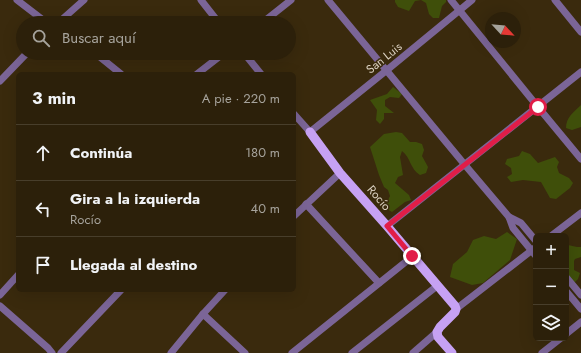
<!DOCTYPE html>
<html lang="es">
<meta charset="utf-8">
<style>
body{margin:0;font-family:Jost,sans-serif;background:#342813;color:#f1f3f6}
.controls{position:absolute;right:12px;bottom:12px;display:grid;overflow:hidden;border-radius:6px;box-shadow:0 4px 16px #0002}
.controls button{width:36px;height:36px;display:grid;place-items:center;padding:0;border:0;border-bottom:1px solid #483e2b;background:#2c200a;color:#f1f3f6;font:20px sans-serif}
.compass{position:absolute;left:485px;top:12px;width:36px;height:36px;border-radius:50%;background:#2c200a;box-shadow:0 4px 16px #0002;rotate:116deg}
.stop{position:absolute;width:12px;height:12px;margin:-9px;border:3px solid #e11d48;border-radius:50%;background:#fff}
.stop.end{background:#e11d48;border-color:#fff;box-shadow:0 1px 4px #0008}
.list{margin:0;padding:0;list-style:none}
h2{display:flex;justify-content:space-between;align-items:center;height:52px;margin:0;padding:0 16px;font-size:17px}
h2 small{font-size:13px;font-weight:400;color:#a6a39c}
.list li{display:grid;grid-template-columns:26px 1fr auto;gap:12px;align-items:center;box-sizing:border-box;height:56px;padding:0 16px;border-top:1px solid #483e2b}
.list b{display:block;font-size:15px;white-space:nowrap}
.list p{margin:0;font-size:13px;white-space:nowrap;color:#a6a39c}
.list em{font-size:13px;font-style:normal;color:#a6a39c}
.icon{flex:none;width:22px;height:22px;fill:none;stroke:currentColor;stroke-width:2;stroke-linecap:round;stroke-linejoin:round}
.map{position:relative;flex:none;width:581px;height:353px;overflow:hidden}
.search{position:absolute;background:#2c200a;box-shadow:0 4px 16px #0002;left:16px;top:16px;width:280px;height:44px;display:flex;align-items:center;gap:10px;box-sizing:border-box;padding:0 14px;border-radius:22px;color:#a6a39c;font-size:15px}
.panel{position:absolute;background:#2c200a;box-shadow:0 4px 16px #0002;left:16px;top:72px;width:280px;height:220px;border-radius:6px}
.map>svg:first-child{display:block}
</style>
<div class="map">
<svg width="581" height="353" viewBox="0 0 581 353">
<rect width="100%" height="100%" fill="#3a2a0d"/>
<g fill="#3f4f0a">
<polygon points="395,0 421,0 415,1 409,11 398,7 395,2"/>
<polygon points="421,0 446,0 446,2 442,6 439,18 433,18 429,14 426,3"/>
<polygon points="393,87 402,94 399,98 390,97 385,100 385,106 394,113 384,113 384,119 380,124 376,120 377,110 370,100 387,94"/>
<path d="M 581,105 L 581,127 L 572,130 L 566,128 C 566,117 574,112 581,105 Z"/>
<path d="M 396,132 L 402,133 L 410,142 L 416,142 L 422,144 L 424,150 L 422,156 L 428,167 L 426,173 L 420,175 C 410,169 411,158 402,151 L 400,157 L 403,175 L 398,177 L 395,183 L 409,195 L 411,200 L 405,202 L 392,212 L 387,209 L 387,202 L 390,196 L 388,190 L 384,187 L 379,175 L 370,147 L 384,134 Z"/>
<polygon points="522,151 530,154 538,163 555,157 559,162 557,167 559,173 569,178 573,183 570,188 556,199 550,198 541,182 523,180 511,182 507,177 512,174 511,168 505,164 507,159 519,156"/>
<polygon points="507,232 517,239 510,260 483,283 472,285 450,277 453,264 467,252 473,240 484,236 496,239"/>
<polygon points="566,242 568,245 577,247 581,247 581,257 575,259 574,261 574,270 580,273 578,279 574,283 566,281"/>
</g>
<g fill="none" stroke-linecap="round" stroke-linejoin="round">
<g stroke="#7b6597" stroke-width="7">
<polyline points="17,0 47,23"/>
<polyline points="201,0 219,23"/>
<polyline points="328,0 465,165 509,217 521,223 536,241"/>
<polyline points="451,0 538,107 581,159"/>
<polyline points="555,0 581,32"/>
<polyline points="58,23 84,0"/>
<polyline points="262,23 291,0"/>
<polyline points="95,53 121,74"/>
<polyline points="244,53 261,74"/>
<polyline points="197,74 224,53"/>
<polyline points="0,81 27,53"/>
<polyline points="294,114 310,132 387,70 472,0"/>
<polyline points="306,204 379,283"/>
<polyline points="294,216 340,173"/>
<polyline points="509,217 513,228 536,256"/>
<polyline points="387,226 581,72"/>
<polyline points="551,236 581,213"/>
<polyline points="566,277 581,295"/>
<polyline points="566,291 581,309"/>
<polyline points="0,295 18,275"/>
<polyline points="0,306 48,348 52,353"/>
<polyline points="456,309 536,247"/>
<polyline points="203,314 245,353"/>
<polyline points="566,334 581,322"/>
<polyline points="61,353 121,290"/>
<polyline points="171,353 203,314 225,290"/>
<polyline points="292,353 413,256"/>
<polyline points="352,353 437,286"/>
<polyline points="413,353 437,332"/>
<polyline points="542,353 561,338"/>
</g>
<polyline stroke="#c6a1f3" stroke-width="9" points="310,132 340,173 387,226 455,306 456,309 455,312 440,327 437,332 438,337 452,353"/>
</g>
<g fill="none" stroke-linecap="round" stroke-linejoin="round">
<polyline stroke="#e11d48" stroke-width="5" points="412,256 387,226 538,107"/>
</g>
<g text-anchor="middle" stroke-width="3" stroke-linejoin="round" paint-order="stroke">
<g font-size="12" fill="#dad0c0" stroke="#3a2a0d">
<text transform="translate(384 58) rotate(-39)" y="4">San Luis</text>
<text transform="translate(379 198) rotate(49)" y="4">Rocío</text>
</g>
</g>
</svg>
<div class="controls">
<button>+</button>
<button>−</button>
<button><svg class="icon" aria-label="layers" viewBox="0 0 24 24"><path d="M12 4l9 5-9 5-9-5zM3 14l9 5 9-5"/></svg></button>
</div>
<svg class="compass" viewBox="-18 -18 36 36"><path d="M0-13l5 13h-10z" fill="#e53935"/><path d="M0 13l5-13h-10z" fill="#a6a39c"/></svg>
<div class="stop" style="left:538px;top:107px"></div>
<div class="stop end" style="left:412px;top:256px"></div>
<div class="search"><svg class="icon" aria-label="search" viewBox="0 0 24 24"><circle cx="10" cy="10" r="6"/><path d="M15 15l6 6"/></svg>Buscar aquí</div>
<section class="panel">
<h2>3 min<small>A pie · 220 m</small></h2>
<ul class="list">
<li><svg class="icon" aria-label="ahead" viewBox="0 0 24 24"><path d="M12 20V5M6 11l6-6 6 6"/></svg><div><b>Continúa</b></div><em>180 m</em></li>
<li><svg class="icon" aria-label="left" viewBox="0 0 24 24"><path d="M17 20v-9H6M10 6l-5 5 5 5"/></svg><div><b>Gira a la izquierda</b><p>Rocío</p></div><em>40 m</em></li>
<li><svg class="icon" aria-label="arrive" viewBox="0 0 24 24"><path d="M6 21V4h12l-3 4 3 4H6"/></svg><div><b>Llegada al destino</b></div></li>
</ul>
</section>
</div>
